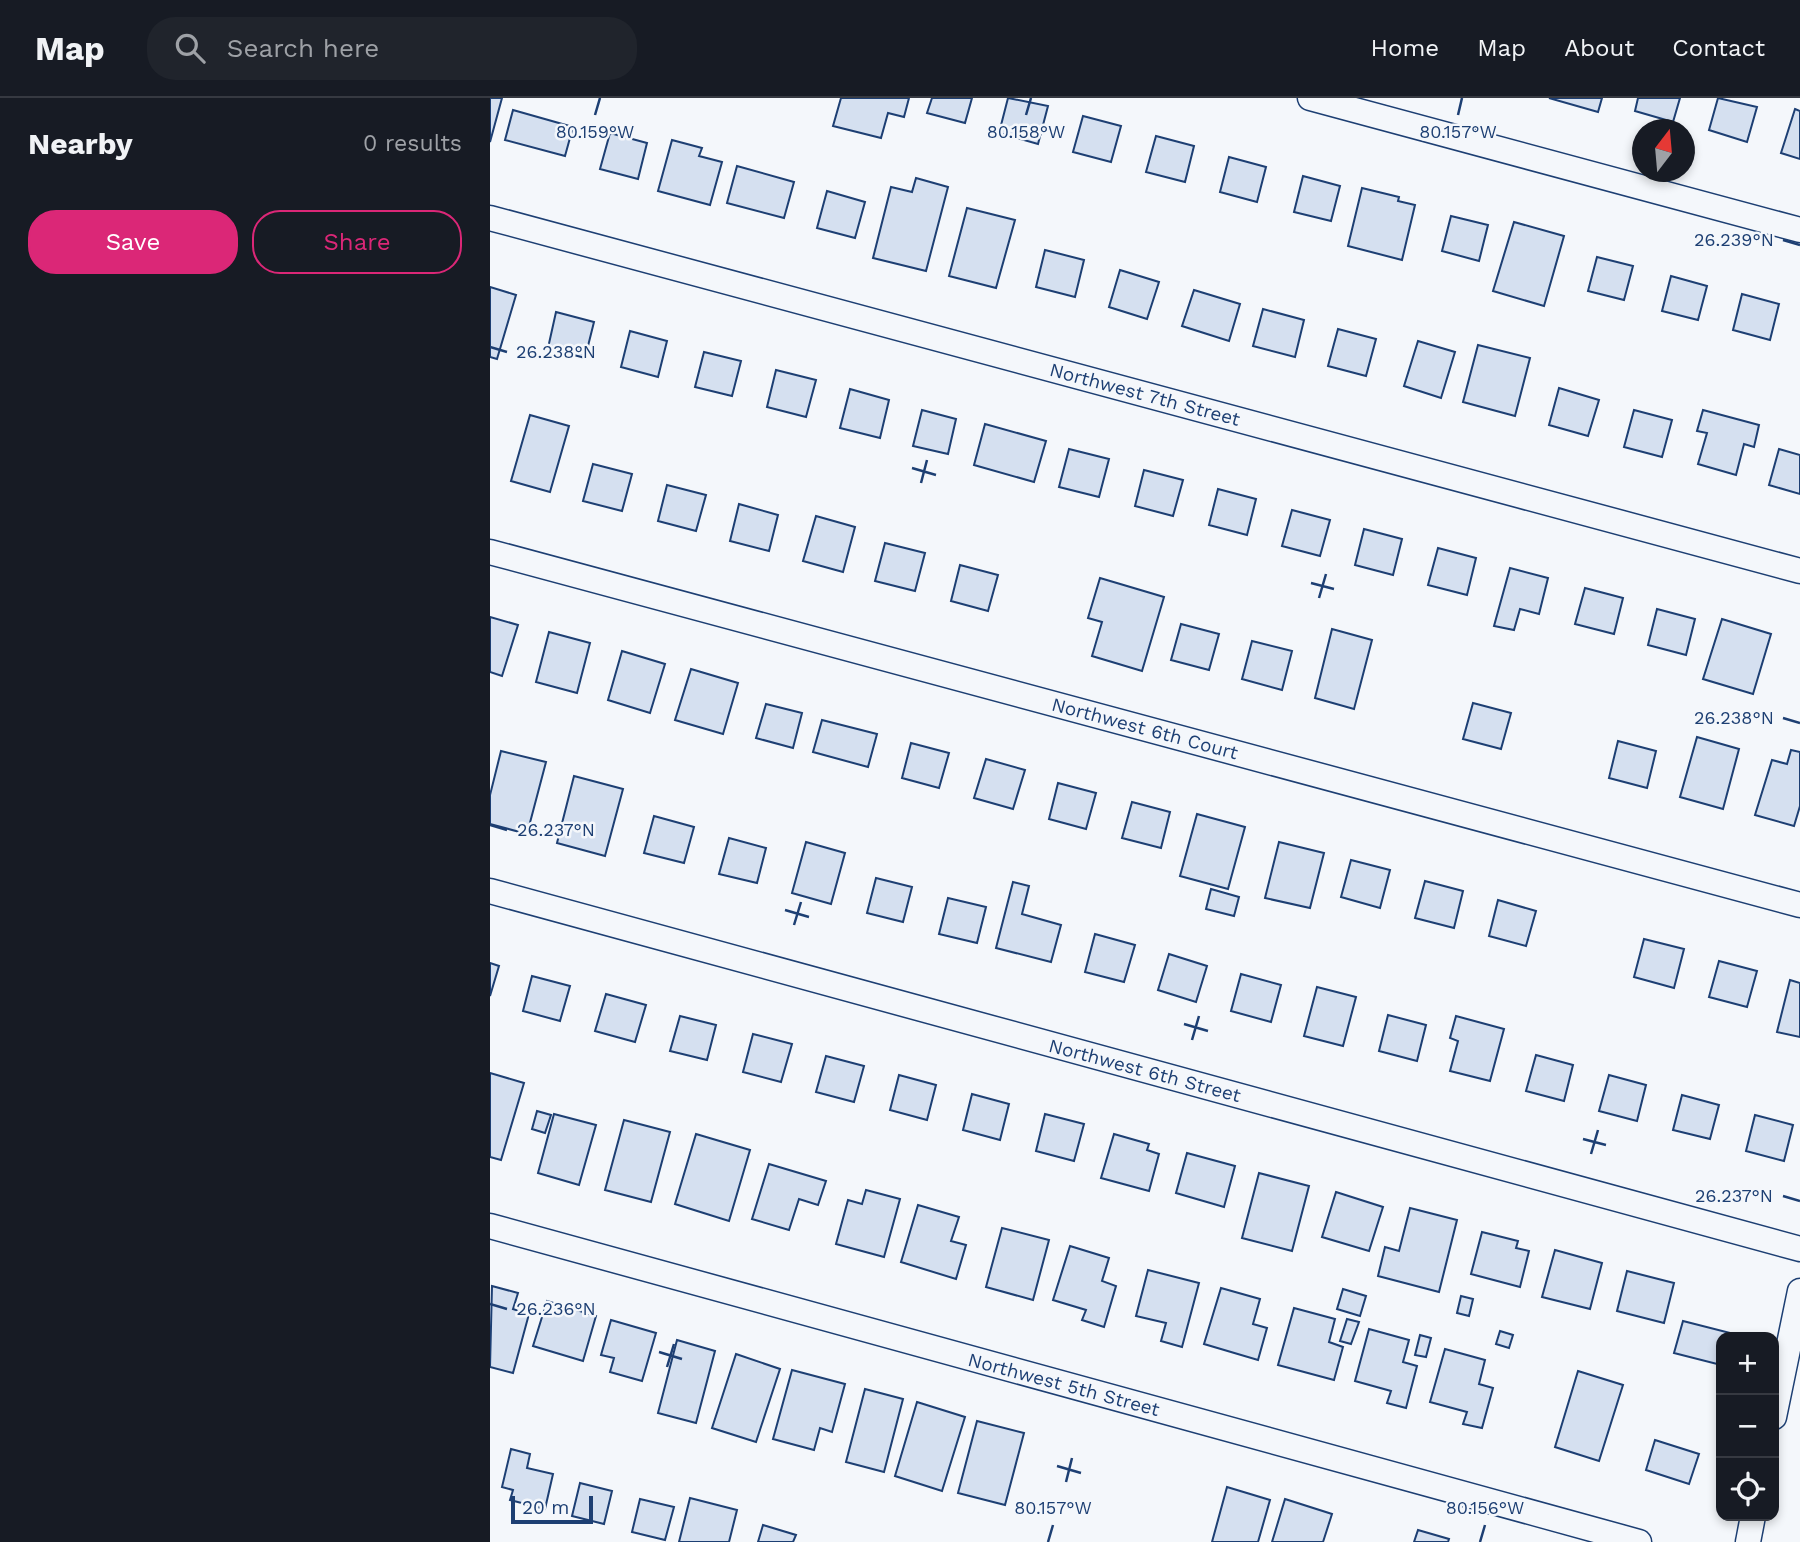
<!DOCTYPE html>
<meta charset="utf-8">
<style>
body{margin:0;font-family:"Work Sans",sans-serif;background:#20242c;color:#f1f3f6}
.controls{position:absolute;right:21px;bottom:21px;display:grid;overflow:hidden;border-radius:14px;box-shadow:0 4px 10px #0003}
.controls button{width:63px;height:63px;display:grid;place-items:center;padding:0;border:0;border-bottom:2px solid #363941;background:#171b24;color:#f1f3f6;font:35px sans-serif}
.compass{position:absolute;left:1142px;top:21px;width:63px;height:63px;border-radius:50%;background:#171b24;box-shadow:0 4px 10px #0003;rotate:16deg}
.scale{position:absolute;left:21px;bottom:18px;width:82px;box-sizing:border-box;padding-left:7px;border:4px solid #1d3f73;border-top:0;font-size:19px;line-height:24px;white-space:nowrap;color:#1d3f73;-webkit-text-stroke:5px #f4f7fb;paint-order:stroke}
.list{margin:0;padding:0;list-style:none}
h2{display:flex;justify-content:space-between;align-items:center;height:91px;margin:0;padding:0 28px;font-size:30px}
h2 small{font-size:23px;font-weight:400;color:#9ea1a6}
.actions{display:flex;gap:14px;padding:21px 28px}
.actions a{flex:1;padding:16px 0;border:2px solid #db2777;border-radius:28px;text-align:center;font-size:24px;color:#db2777}
.actions .main{background:#db2777;color:#fff}
.icon{flex:none;width:38px;height:38px;fill:none;stroke:currentColor;stroke-width:2;stroke-linecap:round;stroke-linejoin:round}
.map{position:relative;flex:none;width:1310px;height:1444px;overflow:hidden}
header{display:flex;align-items:center;gap:42px;box-sizing:border-box;height:98px;padding:0 35px;background:#171b24;border-bottom:2px solid #363941}
header strong{font-size:33px}
nav{display:flex;gap:38px;margin-inline-start:auto;font-size:24px}
.search{width:490px;height:63px;background:#20242c;display:flex;align-items:center;gap:18px;box-sizing:border-box;padding:0 24px;border-radius:28px;color:#9ea1a6;font-size:26px}
main{display:flex}
aside{flex:1;background:#171b24}
.map>svg:first-child{display:block}
</style>
<header>
<strong>Map</strong>
<div class="search"><svg class="icon" aria-label="search" viewBox="0 0 24 24"><circle cx="10" cy="10" r="6"/><path d="M15 15l6 6"/></svg>Search here</div>
<nav><a>Home</a><a>Map</a><a>About</a><a>Contact</a></nav>
</header>
<main>
<aside>
<h2>Nearby<small>0 results</small></h2>
<ul class="list">
</ul>
<div class="actions"><a class="main">Save</a><a>Share</a></div>
</aside>
<div class="map">
<svg width="1310" height="1444" viewBox="0 0 1310 1444">
<rect width="100%" height="100%" fill="#f4f7fb"/>
<g fill="#d5e0f0" stroke="#1d3f73" stroke-width="2">
<polygon points="0,0 12,0 0,44"/>
<polygon points="351,0 419,0 414,19 398,15 391,40 343,28"/>
<polygon points="442,0 482,0 475,25 437,15"/>
<polygon points="518,0 558,8 548,46 509,35"/>
<polygon points="1059,0 1112,0 1108,14"/>
<polygon points="1148,0 1190,0 1183,24 1145,13"/>
<polygon points="1228,0 1267,9 1257,44 1219,32"/>
<polygon points="1305,11 1310,13 1310,61 1291,55"/>
<polygon points="23,12 83,29 75,58 15,42"/>
<polygon points="593,18 631,28 621,64 583,54"/>
<polygon points="120,35 157,45 148,81 110,71"/>
<polygon points="666,38 704,48 695,84 656,74"/>
<polygon points="182,42 212,50 209,58 232,64 220,107 168,93"/>
<polygon points="739,59 776,69 767,104 730,94"/>
<polygon points="247,68 304,84 294,120 237,105"/>
<polygon points="813,78 850,88 841,123 804,114"/>
<polygon points="426,80 458,89 436,173 383,160 401,89 422,94"/>
<polygon points="872,90 909,99 908,103 925,107 912,162 858,148"/>
<polygon points="337,93 375,104 365,140 327,130"/>
<polygon points="477,110 525,122 506,190 459,178"/>
<polygon points="961,118 998,127 989,163 952,153"/>
<polygon points="1024,124 1074,138 1054,208 1003,193"/>
<polygon points="555,152 594,162 585,199 546,189"/>
<polygon points="1107,159 1143,168 1134,202 1098,193"/>
<polygon points="630,172 669,184 657,221 619,209"/>
<polygon points="1181,178 1217,188 1208,222 1172,213"/>
<polygon points="0,189 26,197 7,261 0,259"/>
<polygon points="704,192 750,206 739,243 692,228"/>
<polygon points="1252,196 1289,206 1280,242 1243,232"/>
<polygon points="773,211 814,222 805,259 763,248"/>
<polygon points="66,214 104,224 95,260 58,250"/>
<polygon points="848,231 886,241 876,278 838,268"/>
<polygon points="140,233 177,243 168,279 131,269"/>
<polygon points="928,243 965,254 951,300 914,288"/>
<polygon points="988,247 1040,260 1025,318 973,304"/>
<polygon points="214,254 251,263 242,298 205,289"/>
<polygon points="286,272 326,282 316,319 277,309"/>
<polygon points="1069,290 1109,302 1098,338 1059,327"/>
<polygon points="360,291 399,302 390,340 350,330"/>
<polygon points="432,312 466,321 458,356 423,348"/>
<polygon points="1144,312 1182,322 1172,359 1134,349"/>
<polygon points="1213,312 1269,327 1264,349 1254,346 1246,377 1208,366 1217,335 1207,333"/>
<polygon points="40,317 79,328 60,394 21,383"/>
<polygon points="495,326 556,343 544,384 484,367"/>
<polygon points="579,351 619,361 609,399 569,389"/>
<polygon points="1289,351 1310,357 1310,396 1279,387"/>
<polygon points="103,366 142,376 132,413 93,403"/>
<polygon points="654,372 693,382 683,418 645,408"/>
<polygon points="177,387 216,397 206,433 168,423"/>
<polygon points="728,391 766,401 757,437 719,427"/>
<polygon points="249,406 288,417 279,453 240,443"/>
<polygon points="802,412 840,422 830,458 792,448"/>
<polygon points="326,418 365,429 353,474 313,463"/>
<polygon points="874,431 912,441 903,477 865,467"/>
<polygon points="395,445 435,455 425,493 385,483"/>
<polygon points="948,450 986,460 977,497 938,487"/>
<polygon points="470,467 508,477 498,513 461,503"/>
<polygon points="1020,470 1058,480 1049,516 1030,511 1024,532 1004,528"/>
<polygon points="610,480 674,499 652,573 602,558 612,524 598,520"/>
<polygon points="1095,490 1133,500 1124,536 1085,526"/>
<polygon points="1167,511 1205,521 1196,557 1158,547"/>
<polygon points="0,519 28,527 12,578 0,574"/>
<polygon points="1232,521 1281,536 1263,596 1213,581"/>
<polygon points="691,526 729,536 719,572 681,562"/>
<polygon points="842,531 882,542 864,611 825,600"/>
<polygon points="59,534 100,545 87,595 46,584"/>
<polygon points="762,543 802,553 792,592 752,581"/>
<polygon points="132,553 175,566 160,615 118,602"/>
<polygon points="201,571 248,585 233,636 185,622"/>
<polygon points="983,605 1021,615 1011,651 973,641"/>
<polygon points="276,606 312,615 303,650 266,640"/>
<polygon points="332,622 387,636 378,669 323,654"/>
<polygon points="1207,639 1249,651 1233,711 1190,699"/>
<polygon points="1128,643 1166,653 1157,690 1119,680"/>
<polygon points="421,645 459,655 449,690 412,680"/>
<polygon points="1301,652 1310,654 1310,708 1304,728 1265,717 1282,662 1297,666"/>
<polygon points="11,653 56,664 37,736 0,726 0,697"/>
<polygon points="496,661 535,672 523,711 484,700"/>
<polygon points="84,678 133,691 115,758 67,745"/>
<polygon points="568,685 606,695 596,731 559,721"/>
<polygon points="642,704 680,714 671,750 632,740"/>
<polygon points="707,716 755,729 738,791 690,778"/>
<polygon points="164,718 204,729 194,765 154,755"/>
<polygon points="239,740 276,750 267,785 229,776"/>
<polygon points="316,744 355,755 341,806 302,795"/>
<polygon points="789,744 834,755 820,810 775,800"/>
<polygon points="861,762 900,772 890,810 851,799"/>
<polygon points="386,780 422,789 413,824 377,815"/>
<polygon points="935,783 973,793 964,830 925,820"/>
<polygon points="523,784 539,788 532,816 571,827 561,864 506,850"/>
<polygon points="721,791 749,799 744,818 716,811"/>
<polygon points="458,800 496,809 487,845 449,836"/>
<polygon points="1008,802 1046,813 1036,848 999,838"/>
<polygon points="605,836 645,847 634,884 595,874"/>
<polygon points="1154,841 1194,851 1184,890 1144,879"/>
<polygon points="679,856 717,868 706,904 668,892"/>
<polygon points="1229,863 1267,873 1257,909 1219,899"/>
<polygon points="0,865 9,868 0,898"/>
<polygon points="751,876 791,887 781,924 741,913"/>
<polygon points="42,878 80,888 70,923 33,913"/>
<polygon points="1300,882 1310,885 1310,939 1287,934"/>
<polygon points="827,889 866,899 853,948 814,938"/>
<polygon points="116,896 156,907 145,944 105,933"/>
<polygon points="898,917 936,927 927,963 889,953"/>
<polygon points="190,918 226,927 217,962 180,953"/>
<polygon points="966,918 1014,931 1000,983 960,973 968,943 960,940"/>
<polygon points="263,936 302,946 291,984 253,974"/>
<polygon points="1046,957 1083,967 1074,1003 1036,993"/>
<polygon points="336,958 374,968 364,1004 326,994"/>
<polygon points="0,975 34,985 11,1062 0,1059"/>
<polygon points="409,977 446,987 437,1022 400,1012"/>
<polygon points="1119,977 1156,987 1147,1023 1109,1013"/>
<polygon points="482,996 519,1006 510,1042 473,1032"/>
<polygon points="1192,997 1229,1007 1220,1041 1183,1032"/>
<polygon points="47,1013 61,1017 55,1035 42,1031"/>
<polygon points="64,1016 106,1027 89,1087 48,1075"/>
<polygon points="555,1016 594,1026 584,1063 546,1053"/>
<polygon points="1265,1017 1303,1027 1294,1063 1256,1053"/>
<polygon points="134,1022 180,1034 161,1104 115,1092"/>
<polygon points="206,1036 260,1052 239,1123 185,1106"/>
<polygon points="624,1036 659,1046 657,1052 669,1056 659,1093 611,1080"/>
<polygon points="697,1055 745,1068 734,1109 686,1095"/>
<polygon points="279,1066 336,1083 328,1107 309,1101 299,1132 262,1121"/>
<polygon points="769,1075 819,1088 802,1153 752,1140"/>
<polygon points="376,1092 410,1101 394,1159 346,1146 358,1102 372,1106"/>
<polygon points="846,1094 893,1109 879,1153 832,1139"/>
<polygon points="428,1107 469,1119 461,1143 476,1147 466,1181 411,1164"/>
<polygon points="920,1110 967,1122 949,1194 888,1178 895,1149 909,1153"/>
<polygon points="512,1130 559,1142 543,1202 496,1189"/>
<polygon points="992,1134 1028,1143 1026,1150 1039,1153 1030,1189 981,1176"/>
<polygon points="580,1148 619,1160 612,1183 626,1188 614,1229 592,1222 596,1212 563,1202"/>
<polygon points="1065,1152 1112,1165 1100,1211 1052,1199"/>
<polygon points="658,1172 709,1185 692,1249 671,1243 676,1225 646,1218"/>
<polygon points="1137,1173 1184,1185 1174,1225 1127,1213"/>
<polygon points="2,1188 28,1195 23,1211 39,1216 23,1275 0,1269"/>
<polygon points="731,1190 770,1201 763,1226 777,1230 768,1262 714,1246"/>
<polygon points="853,1191 876,1198 870,1218 847,1211"/>
<polygon points="971,1198 983,1201 979,1218 967,1215"/>
<polygon points="57,1203 106,1218 93,1263 43,1248"/>
<polygon points="804,1210 845,1221 839,1244 853,1249 844,1282 788,1267"/>
<polygon points="857,1221 869,1224 861,1246 850,1243"/>
<polygon points="121,1222 166,1235 152,1283 120,1274 124,1260 111,1257"/>
<polygon points="1193,1223 1252,1238 1252,1239 1231,1239 1231,1267 1184,1255"/>
<polygon points="879,1231 919,1242 913,1264 927,1268 916,1310 897,1305 901,1293 865,1283"/>
<polygon points="1010,1233 1023,1237 1019,1250 1006,1246"/>
<polygon points="930,1237 941,1240 936,1259 925,1257"/>
<polygon points="187,1242 225,1253 206,1325 168,1315"/>
<polygon points="955,1251 995,1262 989,1286 1003,1290 992,1330 973,1326 977,1314 940,1304"/>
<polygon points="246,1256 290,1271 266,1344 222,1330"/>
<polygon points="302,1272 355,1286 342,1334 330,1330 324,1352 283,1341"/>
<polygon points="1088,1273 1133,1287 1109,1363 1065,1349"/>
<polygon points="375,1291 413,1301 394,1374 356,1364"/>
<polygon points="427,1304 475,1319 452,1393 405,1378"/>
<polygon points="487,1323 534,1335 515,1407 468,1395"/>
<polygon points="1165,1342 1209,1356 1199,1386 1156,1372"/>
<polygon points="21,1351 40,1356 37,1370 63,1376 55,1411 20,1402 23,1392 12,1389"/>
<polygon points="90,1385 122,1393 114,1426 82,1418"/>
<polygon points="737,1389 780,1402 768,1444 722,1444"/>
<polygon points="200,1400 247,1412 239,1444 189,1444"/>
<polygon points="150,1401 184,1409 175,1442 142,1434"/>
<polygon points="795,1401 842,1416 833,1444 782,1444"/>
<polygon points="273,1427 306,1437 303,1444 268,1444"/>
<polygon points="928,1432 959,1441 958,1444 924,1444"/>
</g>
<g fill="none" stroke-linecap="round" stroke-linejoin="round">
<g stroke="#1d3f73" stroke-width="27">
<g id="minor">
<polyline points="820,0 1310,132"/>
<polyline points="0,120 1310,473"/>
<polyline points="0,454 1310,807"/>
<polyline points="0,793 1310,1151"/>
<polyline points="0,1128 1149,1444"/>
<polyline points="1284,1319 1310,1193"/>
<polyline points="1258,1444 1263,1418"/>
</g>
</g>
<use href="#minor" stroke="#f4f7fb" stroke-width="24"/>
</g>
<path fill="none" stroke="#1d3f73" stroke-width="2.5" d="M 105,17 L 110,0M 536,17 L 541,0M 968,17 L 972,0M 1293,142 L 1310,147M 0,249 L 17,254M 422,370 L 446,377M 431,385 L 437,362M 821,485 L 844,491M 829,500 L 836,476M 1293,620 L 1310,625M 0,727 L 17,732M 295,812 L 319,819M 304,827 L 311,804M 694,926 L 718,933M 702,942 L 709,918M 1093,1041 L 1116,1047M 1101,1056 L 1108,1032M 1293,1098 L 1310,1103M 0,1206 L 17,1211M 169,1254 L 192,1261M 177,1269 L 184,1246M 567,1368 L 591,1375M 576,1384 L 582,1360M 558,1444 L 563,1427M 990,1444 L 995,1427"/>
<g text-anchor="middle" stroke-width="5" stroke-linejoin="round" paint-order="stroke">
<g font-size="19" fill="#1d3f73" stroke="#f4f7fb">
<text transform="translate(655 296) rotate(15)" y="7">Northwest 7th Street</text>
<text transform="translate(655 630) rotate(15)" y="7">Northwest 6th Court</text>
<text transform="translate(655 972) rotate(15)" y="7">Northwest 6th Street</text>
<text transform="translate(574 1286) rotate(15)" y="7">Northwest 5th Street</text>
</g>
</g>
<g font-size="18" text-anchor="middle" fill="#1d3f73" stroke="#f4f7fb" stroke-width="5" stroke-linejoin="round" paint-order="stroke">
<text x="105" y="40">80.159°W</text>
<text x="536" y="40">80.158°W</text>
<text x="968" y="40">80.157°W</text>
<text x="1244" y="148">26.239°N</text>
<text x="66" y="260">26.238°N</text>
<text x="1244" y="626">26.238°N</text>
<text x="66" y="738">26.237°N</text>
<text x="1244" y="1104">26.237°N</text>
<text x="66" y="1217">26.236°N</text>
<text x="563" y="1416">80.157°W</text>
<text x="995" y="1416">80.156°W</text>
</g>
</svg>
<div class="controls">
<button>+</button>
<button>−</button>
<button><svg class="icon" aria-label="locate" viewBox="0 0 24 24"><circle cx="12" cy="12" r="6"/><path d="M12 2v4M12 18v4M2 12h4M18 12h4"/></svg></button>
</div>
<svg class="compass" viewBox="-18 -18 36 36"><path d="M0-13l5 13h-10z" fill="#e53935"/><path d="M0 13l5-13h-10z" fill="#9ea1a6"/></svg>
<div class="scale">20 m</div>
</div>
</main>
